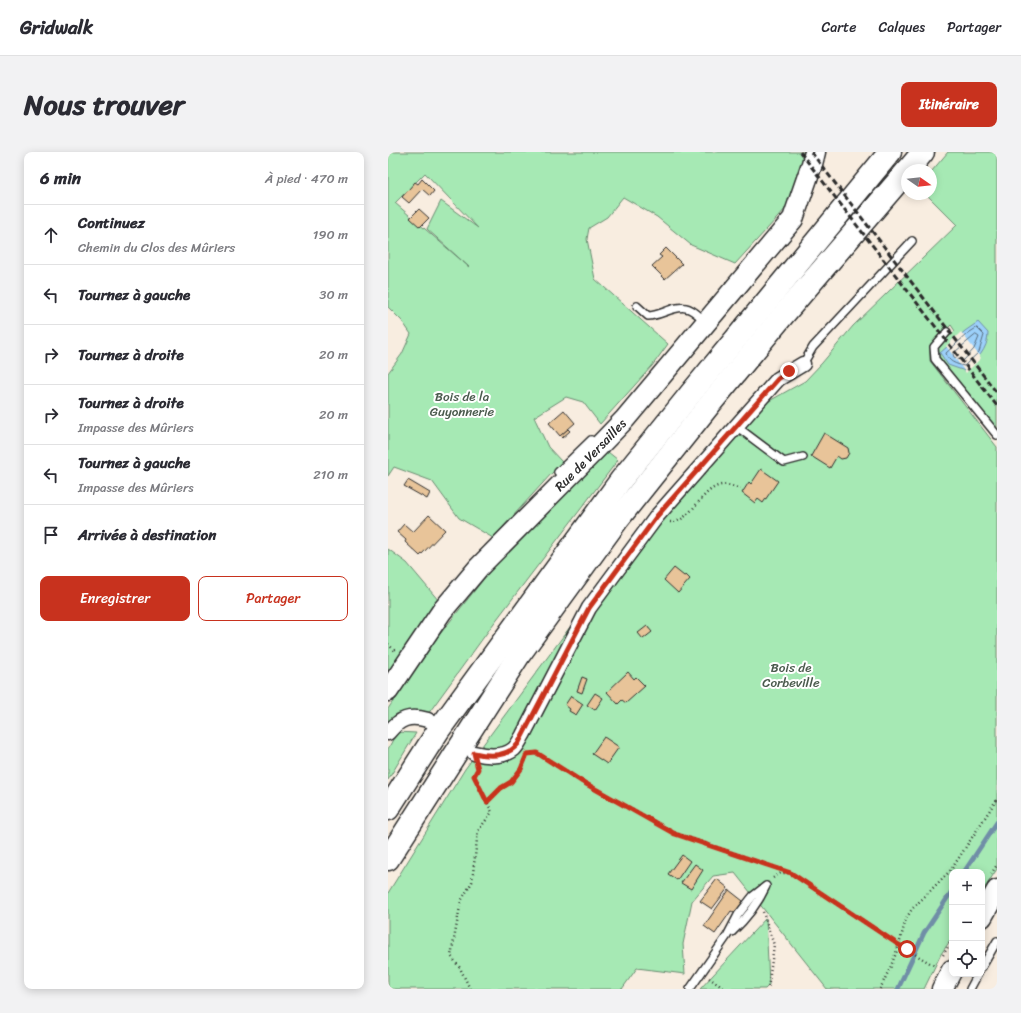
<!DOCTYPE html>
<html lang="fr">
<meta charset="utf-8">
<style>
body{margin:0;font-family:Sriracha,sans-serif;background:#f2f2f3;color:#2b2b33}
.controls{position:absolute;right:12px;bottom:12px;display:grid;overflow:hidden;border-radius:8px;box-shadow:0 2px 10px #0003}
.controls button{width:36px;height:36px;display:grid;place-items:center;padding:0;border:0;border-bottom:1px solid #e1e1e2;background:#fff;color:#2b2b33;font:20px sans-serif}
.compass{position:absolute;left:513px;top:12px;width:36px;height:36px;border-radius:50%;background:#fff;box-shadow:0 2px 10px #0003;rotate:104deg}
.stop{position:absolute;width:12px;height:12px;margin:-9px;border:3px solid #c8321e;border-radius:50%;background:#fff}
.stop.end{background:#c8321e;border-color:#fff;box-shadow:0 1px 4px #0008}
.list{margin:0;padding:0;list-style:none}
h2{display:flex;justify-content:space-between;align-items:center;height:52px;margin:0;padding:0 16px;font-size:17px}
h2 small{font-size:13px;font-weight:400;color:#7c7c81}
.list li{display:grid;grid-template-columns:26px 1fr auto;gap:12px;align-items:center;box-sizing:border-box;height:60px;padding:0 16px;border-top:1px solid #e1e1e2}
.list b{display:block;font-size:15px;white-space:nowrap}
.list p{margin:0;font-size:13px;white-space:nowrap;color:#7c7c81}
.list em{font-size:13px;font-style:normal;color:#7c7c81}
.actions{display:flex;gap:8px;padding:12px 16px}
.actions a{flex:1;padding:9px 0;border:1px solid #c8321e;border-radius:8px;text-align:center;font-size:14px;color:#c8321e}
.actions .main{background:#c8321e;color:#fff}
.icon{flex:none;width:22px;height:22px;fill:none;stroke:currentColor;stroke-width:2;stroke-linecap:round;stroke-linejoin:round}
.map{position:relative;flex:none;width:609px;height:837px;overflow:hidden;border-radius:8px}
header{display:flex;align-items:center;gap:24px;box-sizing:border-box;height:56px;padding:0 20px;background:#fff;border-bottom:1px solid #e1e1e2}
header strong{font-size:19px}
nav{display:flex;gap:22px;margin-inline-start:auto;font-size:14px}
.intro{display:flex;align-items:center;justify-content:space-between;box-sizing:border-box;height:96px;padding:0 24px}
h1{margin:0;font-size:28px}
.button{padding:10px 18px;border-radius:8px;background:#c8321e;color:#fff;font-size:14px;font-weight:700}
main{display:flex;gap:24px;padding:0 24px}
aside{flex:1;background:#fff;border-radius:8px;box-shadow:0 2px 10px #0003}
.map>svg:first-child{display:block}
</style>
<header>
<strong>Gridwalk</strong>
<nav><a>Carte</a><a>Calques</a><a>Partager</a></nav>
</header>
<div class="intro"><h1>Nous trouver</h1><a class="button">Itinéraire</a></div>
<main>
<aside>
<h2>6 min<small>À pied · 470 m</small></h2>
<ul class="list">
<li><svg class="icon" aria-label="ahead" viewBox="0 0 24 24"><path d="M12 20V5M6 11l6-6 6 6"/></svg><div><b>Continuez</b><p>Chemin du Clos des Mûriers</p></div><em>190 m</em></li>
<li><svg class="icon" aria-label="left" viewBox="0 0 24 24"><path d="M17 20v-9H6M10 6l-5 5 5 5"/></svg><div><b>Tournez à gauche</b></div><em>30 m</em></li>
<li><svg class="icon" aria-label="right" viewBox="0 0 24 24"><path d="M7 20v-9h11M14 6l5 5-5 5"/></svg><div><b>Tournez à droite</b></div><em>20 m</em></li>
<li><svg class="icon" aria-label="right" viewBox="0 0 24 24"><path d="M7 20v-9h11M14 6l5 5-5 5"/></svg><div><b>Tournez à droite</b><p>Impasse des Mûriers</p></div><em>20 m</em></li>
<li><svg class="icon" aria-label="left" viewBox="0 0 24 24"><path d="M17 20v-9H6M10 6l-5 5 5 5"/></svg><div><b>Tournez à gauche</b><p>Impasse des Mûriers</p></div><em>210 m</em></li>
<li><svg class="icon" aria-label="arrive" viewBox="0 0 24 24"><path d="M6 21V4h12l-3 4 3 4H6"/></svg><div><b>Arrivée à destination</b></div></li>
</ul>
<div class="actions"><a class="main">Enregistrer</a><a>Partager</a></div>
</aside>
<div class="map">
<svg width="609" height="837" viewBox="0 0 609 837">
<rect width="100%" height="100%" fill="#f8ede0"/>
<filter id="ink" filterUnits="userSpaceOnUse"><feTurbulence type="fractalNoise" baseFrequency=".025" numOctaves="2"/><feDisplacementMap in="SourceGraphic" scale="8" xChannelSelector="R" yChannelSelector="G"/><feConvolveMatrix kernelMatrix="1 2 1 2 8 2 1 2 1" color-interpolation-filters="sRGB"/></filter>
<g filter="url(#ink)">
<g fill="#a6e9b4" stroke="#688a70" fill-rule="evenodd">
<path d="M 0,0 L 424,0 L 400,54 L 347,112 L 303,93 L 269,65 L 235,45 L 219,65 L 201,76 L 199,87 L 207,127 L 280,192 L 264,214 L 212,272 L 195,250 L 178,245 L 146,265 L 160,295 L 174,310 L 105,386 L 71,366 L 44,329 L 6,315 L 0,324 L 0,221 L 14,202 L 23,182 L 14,169 L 0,155 ZM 37,21 L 90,76 L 53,49 L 39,77 L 81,115 L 7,51 Z"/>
<polygon points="560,0 609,0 609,278 550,204 550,194 567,179 563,173 542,193 542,209 609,295 609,717 594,740 594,720 564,720 564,786 553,802 536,837 439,837 347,721 325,724 304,749 295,792 297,822 249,816 234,837 0,837 0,741 77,617 261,368 376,252 417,229 434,211 465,174 569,73 538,42 543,42 543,20"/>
<polygon points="220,300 230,308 106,471 40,562 19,559 8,562 0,572 0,557 33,506 106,414"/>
<polygon points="0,397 19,411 51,449 30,476 0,521"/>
<polygon points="9,580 28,581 0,628 0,597"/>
<polygon points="378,766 381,833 377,837 312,837"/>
</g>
<path fill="#9cd0fa" stroke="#6f8ea7" d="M 590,170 L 600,181 C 600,198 588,208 577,219 L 560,213 L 552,201 L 577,179 Z"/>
<polygon fill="#f8ede0" points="573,180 593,206 578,221 558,194"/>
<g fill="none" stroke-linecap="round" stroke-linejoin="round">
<g stroke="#586d7e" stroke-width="1">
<path d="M 589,176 L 596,183 L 591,200 L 576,214 C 568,212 560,210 558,201 L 579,182 Z"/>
<polygon points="588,183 591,185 586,197 576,208 574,209 566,205 565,202"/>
</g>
<g stroke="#6f8ea7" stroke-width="4.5">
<polyline points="576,720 609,670"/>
<polyline points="510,837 536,781 564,739"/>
</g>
</g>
<g fill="#e8c499" stroke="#2b2b2b">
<polygon points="34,27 46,39 42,44 34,37 21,51 14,45 27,30 30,32"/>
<polygon points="31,57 41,66 32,75 22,66"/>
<polygon points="278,96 294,112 277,127 264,114 274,105 271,103"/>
<polygon points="176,258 187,271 172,284 161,271"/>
<polygon points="180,277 182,279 174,286 172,284"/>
<polygon points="436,281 460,296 461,301 458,306 453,307 449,304 442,316 423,304"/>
<polygon points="373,317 390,329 375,351 370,347 367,351 354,341 361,330 363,332"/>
<polygon points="20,328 42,341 39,347 16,334"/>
<polygon points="41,363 57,378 32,404 17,390 18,388 9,380 16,372 25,380"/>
<polygon points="286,416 296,424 298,423 302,427 290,441 276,428"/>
<polygon points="259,474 264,480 255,487 250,481"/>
<polygon points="240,520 246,527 248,525 257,534 238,551 234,548 230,552 219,540"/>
<polygon points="194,525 199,527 194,541 189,539"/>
<polygon points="207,541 215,546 207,558 199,553"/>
<polygon points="183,544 195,552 188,563 181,559 182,557 177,553"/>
<polygon points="216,585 231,595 219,612 204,602"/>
<polygon points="294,703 302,709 289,728 280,722"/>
<polygon points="307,712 315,718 303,737 293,731"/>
<polygon points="329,727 340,736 324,757 312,749"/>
<polygon points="341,738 355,749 347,761 343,759 327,782 316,774"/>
</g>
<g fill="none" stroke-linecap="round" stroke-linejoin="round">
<g stroke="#2b2b2b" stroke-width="10">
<g id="service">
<path d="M 249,154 L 260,164 C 272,164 287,153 298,156 C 305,157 312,165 317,169"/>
<polyline points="559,180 546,195 547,207 609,283"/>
<polyline points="415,212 425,195 524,89"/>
<polyline points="348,274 396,310 415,305"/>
<polyline points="170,320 203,288"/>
<path d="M 344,780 C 358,767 369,753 377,736"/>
<polyline points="594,815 609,789"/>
<polyline points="302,837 339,784 350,763 365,744 378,734"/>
<polyline points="582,837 590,822"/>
</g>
</g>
<g stroke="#2b2b2b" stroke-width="17">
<g id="minor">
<path d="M 0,581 C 12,566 21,563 40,568"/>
<path d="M 86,601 C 99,604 115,606 126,597 C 130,593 132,588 135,583 L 201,456 L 269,364 L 390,227 L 415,212"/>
</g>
</g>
<g stroke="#2b2b2b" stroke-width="23">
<g id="secondary">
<path id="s1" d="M 0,539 L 54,459 L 91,415 L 209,296 L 237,267 L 405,67 L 424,12 L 427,0"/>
<polyline points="594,765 609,738"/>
<polyline points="554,837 564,818"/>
</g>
</g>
<g stroke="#2b2b2b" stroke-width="25">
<g id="trunk">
<polyline points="520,18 535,0"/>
<polyline points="0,657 50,579 233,328 304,240 502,0"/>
<polyline points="0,707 131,503 230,367 322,252 396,162 519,19"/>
</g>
</g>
<g stroke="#2b2b2b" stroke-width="2.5" stroke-dasharray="1 3" stroke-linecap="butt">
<path d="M 282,370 C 302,372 314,335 334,333 C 340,332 346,335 352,337"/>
<polyline points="0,492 7,499"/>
<polyline points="140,602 149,601 193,629 287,681 403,721"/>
<polyline points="99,650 113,636 123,630 133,617 137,606"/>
<polyline points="603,722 609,713"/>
<polyline points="385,726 393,721 403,721 511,793 547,814"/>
<polyline points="375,760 386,793 380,837"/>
<polyline points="555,803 564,788"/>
<polyline points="321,826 337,837"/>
<polyline points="82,837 72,816 63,804 73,749 84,730 90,679 104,660 86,624 90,617"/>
<polyline points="492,837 503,814 511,793 518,767 524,757 563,718 609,647"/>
</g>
<use href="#service" stroke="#fff" stroke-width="7"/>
<use href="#minor" stroke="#fff" stroke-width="14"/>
<use href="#secondary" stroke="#fff" stroke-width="20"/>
<use href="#trunk" stroke="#fff" stroke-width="22"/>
<g stroke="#2b2b2b" stroke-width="3" stroke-dasharray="6 3" stroke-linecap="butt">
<polyline points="412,0 609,254"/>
<polyline points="423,0 609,241"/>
</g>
</g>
</g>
<g fill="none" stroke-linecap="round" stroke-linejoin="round" filter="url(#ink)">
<path stroke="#c8321e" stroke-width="5" d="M 401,219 L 390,227 L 269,364 L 201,456 L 130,592 C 119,605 102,605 86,601 L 90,617 L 86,624 L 99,650 L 113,636 L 123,630 L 133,617 L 139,602 L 149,601 L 193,629 L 287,682 L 403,721 L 511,793 L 519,797"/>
</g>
<g text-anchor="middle" stroke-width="4" stroke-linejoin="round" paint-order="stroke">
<g font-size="13" fill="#4a5a4d" stroke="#fff">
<text x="74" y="249">Bois de la<tspan x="74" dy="15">Guyonnerie</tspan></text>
<text x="403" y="520">Bois de<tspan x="403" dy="15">Corbeville</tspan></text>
</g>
<g font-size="13" fill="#2b2b2b" stroke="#fff">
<text dy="5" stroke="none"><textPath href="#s1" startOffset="312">Rue de Versailles</textPath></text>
</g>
</g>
</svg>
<div class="controls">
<button>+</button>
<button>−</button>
<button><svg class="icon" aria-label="locate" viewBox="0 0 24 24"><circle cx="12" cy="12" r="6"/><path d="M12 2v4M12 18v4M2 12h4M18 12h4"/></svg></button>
</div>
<svg class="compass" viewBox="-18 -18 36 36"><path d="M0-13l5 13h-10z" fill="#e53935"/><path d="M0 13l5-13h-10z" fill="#7c7c81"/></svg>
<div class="stop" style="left:519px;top:797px"></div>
<div class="stop end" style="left:401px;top:219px"></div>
</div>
</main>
